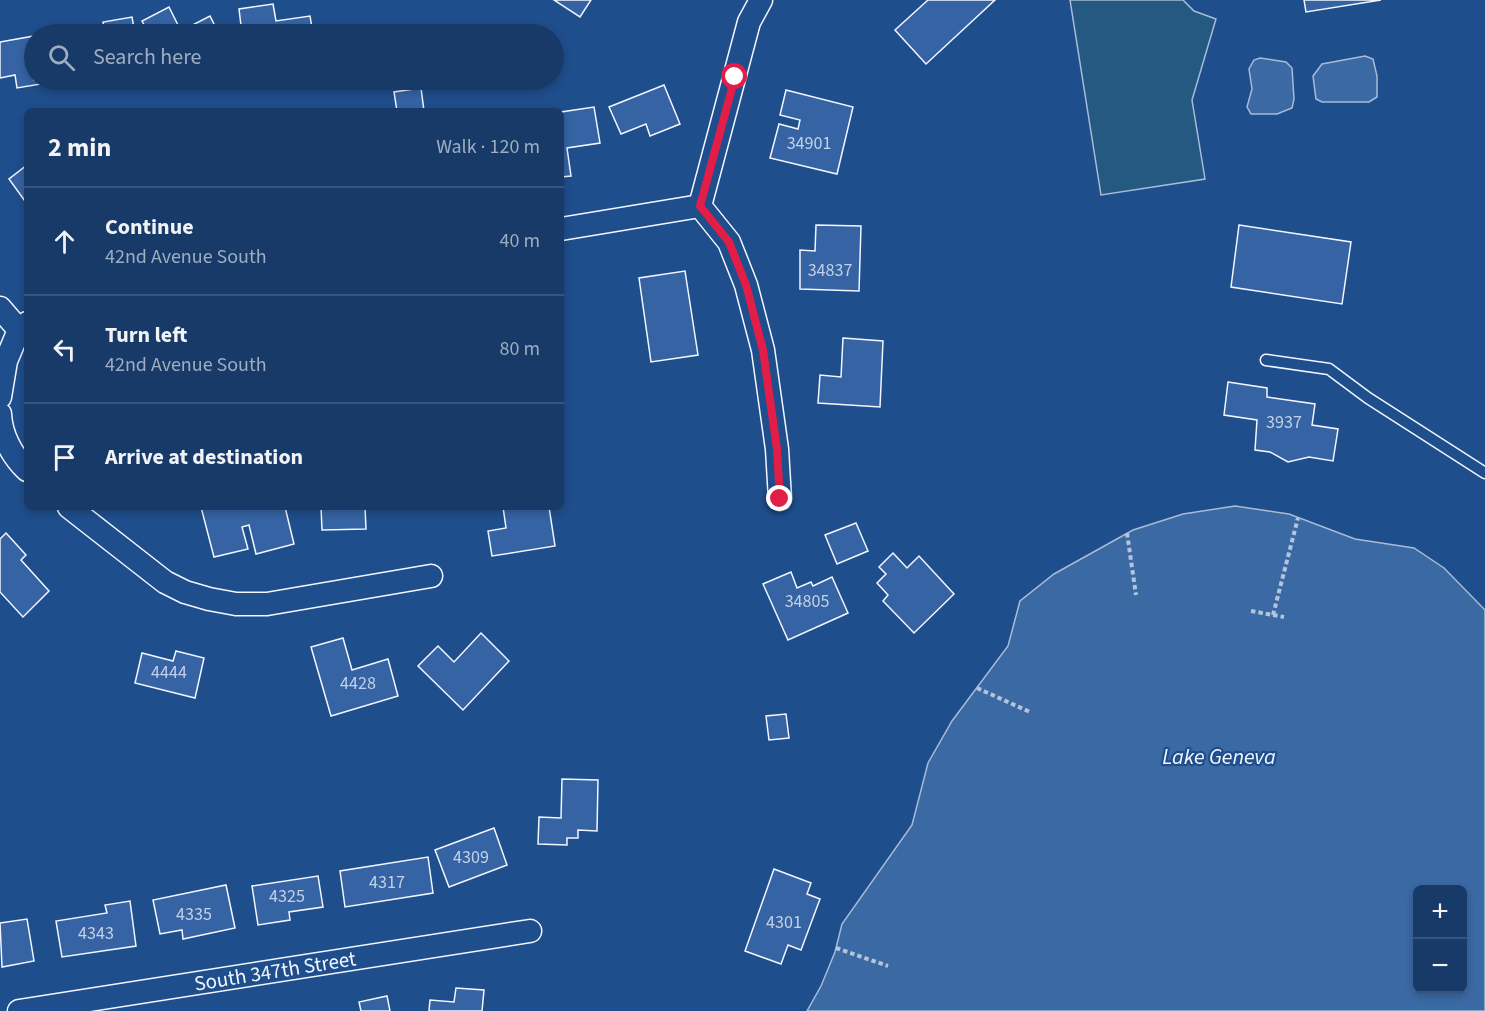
<!DOCTYPE html>
<meta charset="utf-8">
<style>
body{margin:0;font-family:"Source Sans 3",sans-serif;background:#244571;color:#f1f3f6}
.controls{position:absolute;right:18px;bottom:18px;display:grid;overflow:hidden;border-radius:9px;box-shadow:0 3px 9px #0003}
.controls button{width:54px;height:54px;display:grid;place-items:center;padding:0;border:0;border-bottom:2px solid #36547d;background:#173a69;color:#f1f3f6;font:30px sans-serif}
.stop{position:absolute;width:18px;height:18px;margin:-14px;border:4px solid #e11d48;border-radius:50%;background:#fff}
.stop.end{background:#e11d48;border-color:#fff;box-shadow:0 2px 6px #0008}
.list{margin:0;padding:0;list-style:none}
h2{display:flex;justify-content:space-between;align-items:center;height:78px;margin:0;padding:0 24px;font-size:26px}
h2 small{font-size:20px;font-weight:400;color:#9eadc0}
.list li{display:grid;grid-template-columns:39px 1fr auto;gap:18px;align-items:center;box-sizing:border-box;height:108px;padding:0 24px;border-top:2px solid #36547d}
.list b{display:block;font-size:22px;white-space:nowrap}
.list p{margin:0;font-size:20px;white-space:nowrap;color:#9eadc0}
.list em{font-size:20px;font-style:normal;color:#9eadc0}
.icon{flex:none;width:33px;height:33px;fill:none;stroke:currentColor;stroke-width:2;stroke-linecap:round;stroke-linejoin:round}
.map{position:relative;flex:none;width:1485px;height:1011px;overflow:hidden}
.search{position:absolute;background:#173a69;box-shadow:0 3px 9px #0003;left:24px;top:24px;width:540px;height:66px;display:flex;align-items:center;gap:15px;box-sizing:border-box;padding:0 21px;border-radius:33px;color:#9eadc0;font-size:22px}
.panel{position:absolute;background:#173a69;box-shadow:0 3px 9px #0003;left:24px;top:108px;width:540px;height:402px;border-radius:9px}
.map>svg:first-child{display:block}
</style>
<div class="map">
<svg width="1485" height="1011" viewBox="0 0 1485 1011">
<rect width="100%" height="100%" fill="#1f4e8c"/>
<polygon fill="#245a82" stroke="#a8bbd7" stroke-width="1.5" points="1070,0 1183,0 1194,11 1216,19 1192,100 1205,179 1101,195"/>
<g fill="#3b69a3" stroke="#a8bbd7" stroke-width="1.5" fill-rule="evenodd">
<polygon points="1365,56 1373,59 1377,76 1377,97 1369,102 1322,102 1316,99 1313,76 1322,64"/>
<polygon points="1260,58 1286,62 1292,68 1294,99 1292,108 1277,114 1251,114 1247,107 1252,89 1249,69 1254,60"/>
<path d="M 1235,506 L 1289,514 L 1355,539 L 1414,548 L 1444,568 L 1485,610 L 1485,1011 L 807,1011 L 821,986 L 835,952 L 842,924 L 912,825 L 928,763 L 952,721 L 1008,646 L 1020,601 L 1054,574 L 1133,530 L 1183,514 ZM 1418,890 L 1462,890 L 1462,988 L 1418,988 Z"/>
</g>
<g fill="#3563a3" stroke="#f2f6ff" stroke-width="1.5">
<polygon points="554,0 591,0 580,17"/>
<polygon points="928,0 995,0 926,64 895,30"/>
<polygon points="1304,0 1381,0 1306,12"/>
<polygon points="273,4 276,21 310,16 313,34 242,34 239,9"/>
<polygon points="169,7 181,31 210,16 219,34 149,34 142,21"/>
<polygon points="132,17 135,34 105,34 103,22"/>
<polygon points="34,36 34,80 52,80 53,82 17,88 15,75 0,78 0,42"/>
<polygon points="80,80 132,80 82,89"/>
<polygon points="664,85 680,124 650,136 646,124 621,134 609,107"/>
<polygon points="421,88 424,111 397,111 394,92"/>
<polygon points="786,90 853,107 837,174 770,158 779,124 798,129 800,120 780,115"/>
<polygon points="594,107 600,143 567,148 571,176 561,177 561,112"/>
<polygon points="27,165 27,204 9,179"/>
<polygon points="816,225 861,226 859,291 800,289 800,250 815,251"/>
<polygon points="1239,225 1351,242 1342,304 1231,287"/>
<polygon points="685,271 698,355 651,362 639,278"/>
<polygon points="843,338 883,341 880,407 818,403 820,375 841,377"/>
<polygon points="1228,382 1267,388 1267,397 1315,404 1312,425 1338,429 1333,461 1309,457 1288,462 1270,452 1255,450 1257,420 1224,415"/>
<polygon points="201,507 285,507 294,544 256,554 249,525 242,527 248,549 214,557"/>
<polygon points="321,507 365,507 366,529 322,530"/>
<polygon points="503,507 549,507 555,546 492,556 488,531 506,528"/>
<polygon points="856,523 868,551 837,564 825,535"/>
<polygon points="6,533 26,555 21,560 49,591 23,617 0,592 0,539"/>
<polygon points="893,553 907,568 919,556 954,594 914,633 883,601 888,595 877,583 886,574 879,567"/>
<polygon points="791,572 797,588 811,582 813,586 832,577 848,613 788,640 763,584"/>
<polygon points="481,633 509,661 463,710 418,666 438,646 454,662"/>
<polygon points="343,638 352,670 388,659 398,696 331,716 311,647"/>
<polygon points="176,651 204,658 195,698 135,683 142,653 173,661"/>
<polygon points="786,714 789,738 769,740 766,716"/>
<polygon points="562,779 598,780 597,831 578,830 578,838 567,838 567,845 538,844 539,817 561,818"/>
<polygon points="494,828 507,865 449,887 435,850"/>
<polygon points="428,857 433,893 345,907 340,871"/>
<polygon points="774,869 811,883 807,894 820,899 801,950 788,945 781,964 745,951"/>
<polygon points="318,876 323,907 289,912 290,920 258,925 252,886"/>
<polygon points="226,885 235,928 183,939 182,930 160,934 153,900"/>
<polygon points="130,901 136,946 62,957 56,921 107,913 105,905"/>
<polygon points="27,919 34,961 2,967 0,923"/>
<polygon points="456,988 484,990 482,1011 429,1011 430,1000 454,1002"/>
<polygon points="387,996 390,1011 361,1011 359,1002"/>
</g>
<g fill="none" stroke-linecap="round" stroke-linejoin="round">
<g stroke="#f2f6ff" stroke-width="13">
<polyline id="service" points="1266,360 1329,369 1368,398 1485,473"/>
</g>
<g stroke="#f2f6ff" stroke-width="25">
<g id="minor">
<polyline points="761,0 749,22 700,206 729,242 746,285 763,350 777,449 780,499"/>
<polyline points="561,229 700,206"/>
<polyline points="0,308 19,330 27,323"/>
<polyline points="0,397 6,361 19,330"/>
<path d="M 0,414 C 1,435 12,456 27,470"/>
<polyline points="69,507 165,582 185,592 209,599 236,604 267,604 431,576"/>
<polyline points="19,1011 530,931"/>
</g>
</g>
<g stroke="#b3c4dc" stroke-width="4" stroke-dasharray="4.5 3" stroke-linecap="butt">
<polyline points="1127,533 1136,595"/>
<polyline points="1251,611 1284,617"/>
<polyline points="1273,615 1298,518"/>
<polyline points="977,688 1030,712"/>
<polyline points="836,948 888,966"/>
</g>
<use href="#service" stroke="#1f4e8c" stroke-width="10"/>
<use href="#minor" stroke="#1f4e8c" stroke-width="22"/>
</g>
<g fill="none" stroke-linecap="round" stroke-linejoin="round">
<polyline stroke="#e11d48" stroke-width="8" points="735,77 700,206 729,242 746,285 763,350 777,449 780,499"/>
</g>
<g text-anchor="middle" stroke-width="4.5" stroke-linejoin="round" paint-order="stroke">
<g font-size="18" fill="#c3d1e8">
<text x="809" y="149">34901</text>
<text x="830" y="276">34837</text>
<text x="1284" y="428">3937</text>
<text x="807" y="607">34805</text>
<text x="169" y="678">4444</text>
<text x="358" y="689">4428</text>
<text x="471" y="863">4309</text>
<text x="387" y="888">4317</text>
<text x="287" y="902">4325</text>
<text x="194" y="920">4335</text>
<text x="784" y="928">4301</text>
<text x="96" y="939">4343</text>
</g>
<g font-size="21" fill="#f2f6ff" stroke="#1f4e8c">
<text transform="translate(275 971) rotate(-9)" y="7">South 347th Street</text>
</g>
<g font-size="22" font-style="italic" fill="#f2f6ff" stroke="#1f4e8c">
<text x="1219" y="764">Lake Geneva</text>
</g>
</g>
</svg>
<div class="controls">
<button>+</button>
<button>−</button>
</div>
<div class="stop" style="left:735px;top:77px"></div>
<div class="stop end" style="left:780px;top:499px"></div>
<div class="search"><svg class="icon" aria-label="search" viewBox="0 0 24 24"><circle cx="10" cy="10" r="6"/><path d="M15 15l6 6"/></svg>Search here</div>
<section class="panel">
<h2>2 min<small>Walk · 120 m</small></h2>
<ul class="list">
<li><svg class="icon" aria-label="ahead" viewBox="0 0 24 24"><path d="M12 20V5M6 11l6-6 6 6"/></svg><div><b>Continue</b><p>42nd Avenue South</p></div><em>40 m</em></li>
<li><svg class="icon" aria-label="left" viewBox="0 0 24 24"><path d="M17 20v-9H6M10 6l-5 5 5 5"/></svg><div><b>Turn left</b><p>42nd Avenue South</p></div><em>80 m</em></li>
<li><svg class="icon" aria-label="arrive" viewBox="0 0 24 24"><path d="M6 21V4h12l-3 4 3 4H6"/></svg><div><b>Arrive at destination</b></div></li>
</ul>
</section>
</div>
